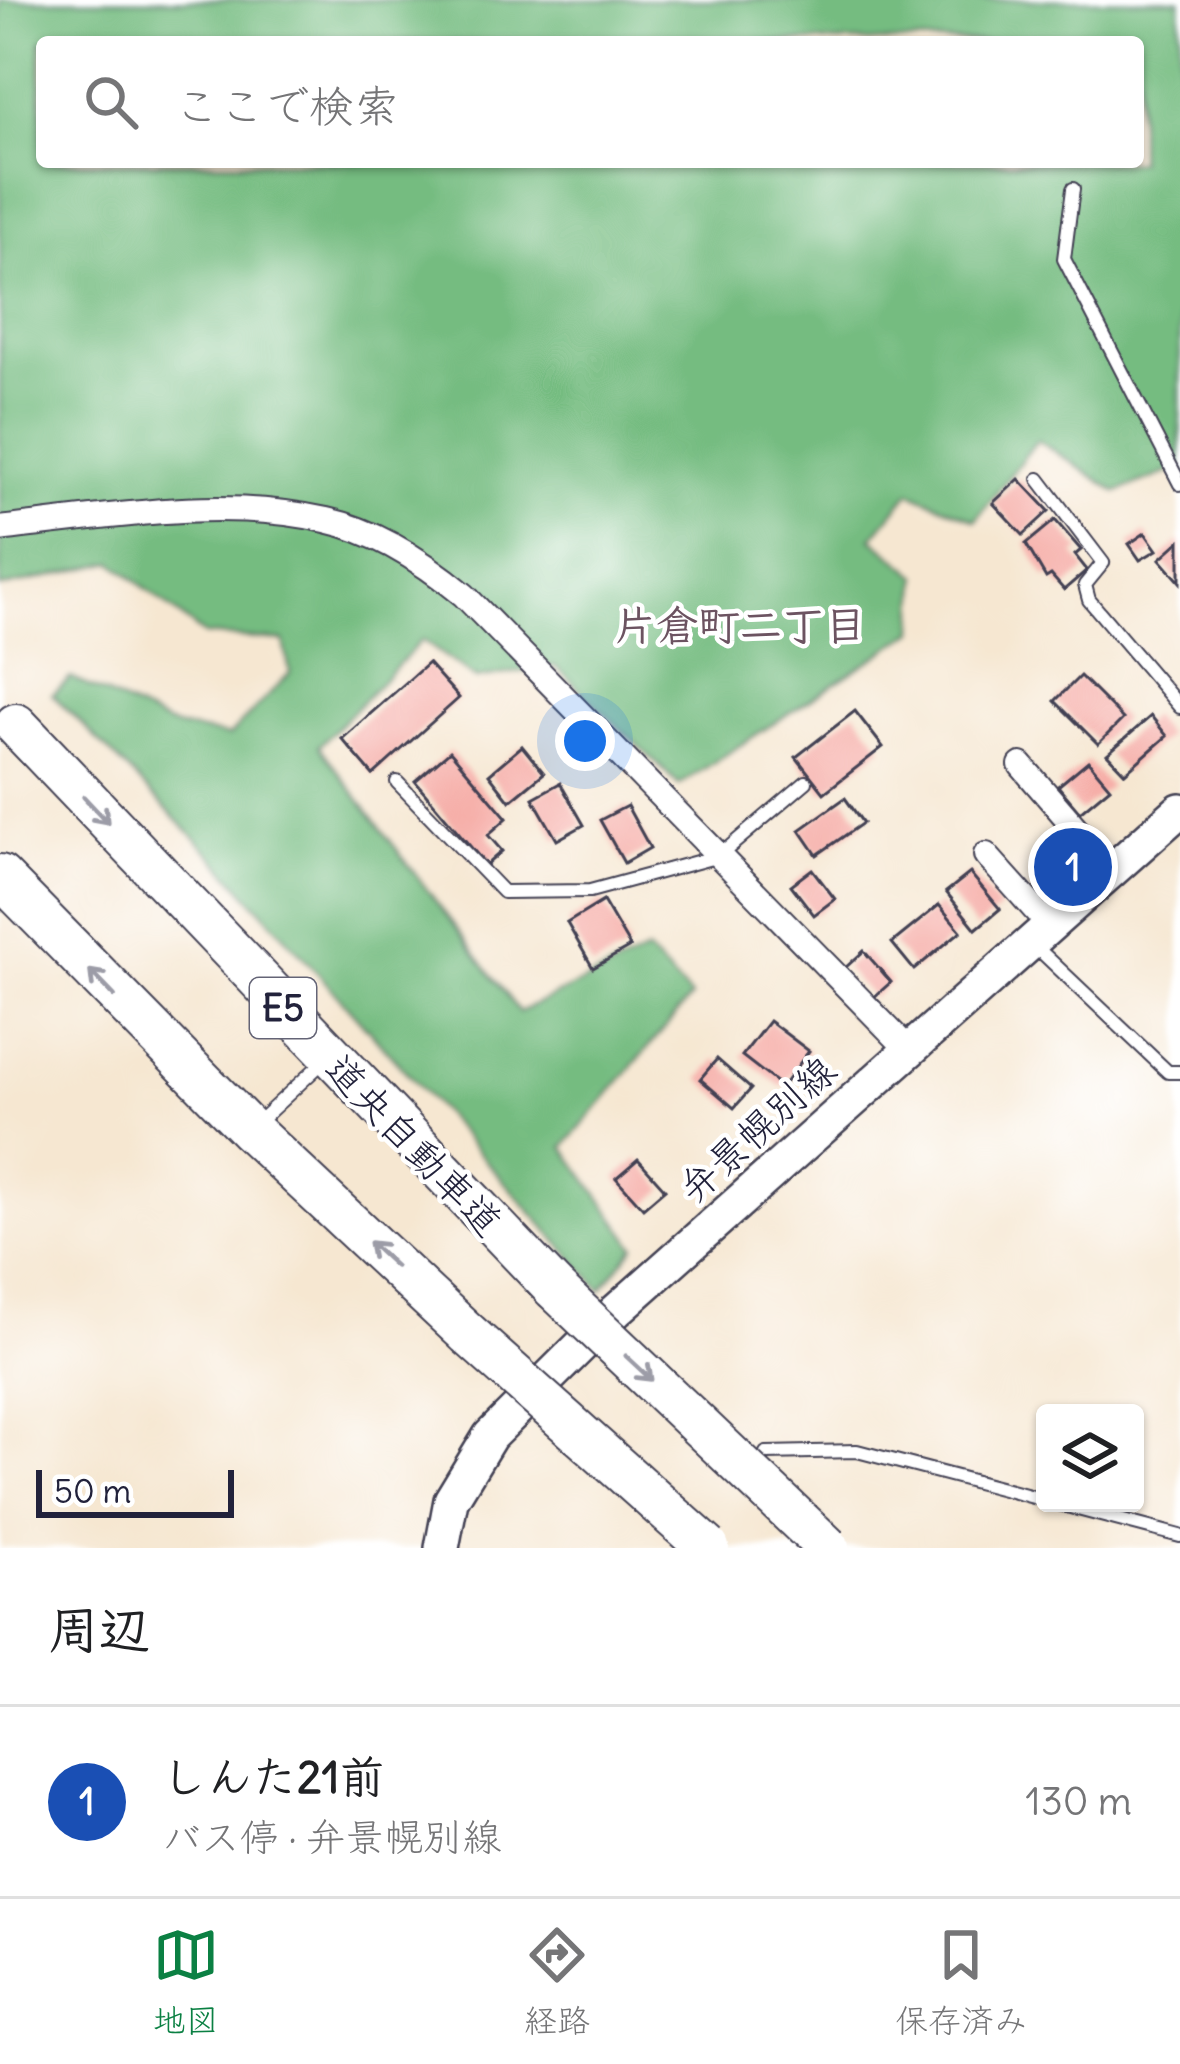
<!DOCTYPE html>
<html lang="ja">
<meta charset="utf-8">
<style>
body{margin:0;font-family:Delius,"Klee One",sans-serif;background:#f6f6f6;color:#202124}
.controls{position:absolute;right:36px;bottom:36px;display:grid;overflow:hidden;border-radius:12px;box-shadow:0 3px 9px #0004}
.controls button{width:108px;height:108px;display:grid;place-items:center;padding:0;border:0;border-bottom:3px solid #e0e0e0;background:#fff;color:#202124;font:60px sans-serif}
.scale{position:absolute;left:36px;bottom:30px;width:198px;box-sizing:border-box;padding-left:12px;border:6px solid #22223b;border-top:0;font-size:33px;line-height:42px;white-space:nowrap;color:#22223b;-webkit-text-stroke:9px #fff;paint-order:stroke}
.you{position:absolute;left:585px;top:741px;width:42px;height:42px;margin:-30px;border:9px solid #fff;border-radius:50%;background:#1a73e8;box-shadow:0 0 0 18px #1a73e833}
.badge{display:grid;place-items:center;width:78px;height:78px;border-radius:50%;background:#0b8043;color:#fff;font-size:39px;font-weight:700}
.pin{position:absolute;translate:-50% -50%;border:6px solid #fff;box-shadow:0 3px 12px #0006}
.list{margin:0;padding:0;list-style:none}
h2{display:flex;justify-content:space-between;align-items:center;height:156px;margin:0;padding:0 48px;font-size:51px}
h2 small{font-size:39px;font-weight:400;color:#757577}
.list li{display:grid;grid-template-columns:78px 1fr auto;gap:36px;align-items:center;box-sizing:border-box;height:192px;padding:0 48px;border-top:3px solid #e0e0e0}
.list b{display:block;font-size:45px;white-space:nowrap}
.list p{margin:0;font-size:39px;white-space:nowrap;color:#757577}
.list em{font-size:39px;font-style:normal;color:#757577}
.icon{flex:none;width:66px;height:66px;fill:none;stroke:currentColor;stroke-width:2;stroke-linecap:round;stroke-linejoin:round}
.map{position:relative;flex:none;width:1180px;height:1548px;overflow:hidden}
.search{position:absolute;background:#fff;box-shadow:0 3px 9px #0004;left:36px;right:36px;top:36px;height:132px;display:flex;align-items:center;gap:30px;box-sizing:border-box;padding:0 42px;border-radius:12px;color:#757577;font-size:45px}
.sheet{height:348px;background:#fff}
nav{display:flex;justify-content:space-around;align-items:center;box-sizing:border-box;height:168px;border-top:3px solid #e0e0e0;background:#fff;font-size:33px;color:#757577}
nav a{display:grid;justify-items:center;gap:6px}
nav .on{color:#0b8043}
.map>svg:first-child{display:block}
</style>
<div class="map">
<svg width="1180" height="1548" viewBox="0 0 1180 1548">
<rect width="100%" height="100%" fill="#fff"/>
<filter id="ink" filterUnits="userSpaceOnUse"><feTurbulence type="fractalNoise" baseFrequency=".00833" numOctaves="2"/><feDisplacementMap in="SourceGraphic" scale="24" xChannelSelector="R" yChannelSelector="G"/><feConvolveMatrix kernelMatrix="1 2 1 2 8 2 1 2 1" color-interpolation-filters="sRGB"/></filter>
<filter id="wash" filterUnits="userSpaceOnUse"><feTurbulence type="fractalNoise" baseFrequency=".004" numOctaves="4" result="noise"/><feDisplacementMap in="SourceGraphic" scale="48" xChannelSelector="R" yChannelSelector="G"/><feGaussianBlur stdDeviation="2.7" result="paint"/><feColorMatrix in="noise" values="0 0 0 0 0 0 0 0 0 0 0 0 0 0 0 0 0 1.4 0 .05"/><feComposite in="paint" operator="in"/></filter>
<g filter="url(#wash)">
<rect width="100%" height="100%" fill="#f6e7d1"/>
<path fill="#74bc80" stroke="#4b6f5e" stroke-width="3" fill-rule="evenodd" d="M 0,0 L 1180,0 L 1180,468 L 1117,492 L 1037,440 L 976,520 L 910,492 L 872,538 L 918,576 L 915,631 L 679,785 L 555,666 L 476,679 L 422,640 L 319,746 L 519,1012 L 647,952 L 691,997 L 564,1147 L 635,1246 L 601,1290 L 214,857 L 52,694 L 71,678 L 173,726 L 229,736 L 290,673 L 284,641 L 204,635 L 113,562 L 0,588 ZM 42,42 L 1138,42 L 1138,162 L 42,162 Z"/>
<g id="blocks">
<g fill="#f6aea8">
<polygon points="1019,479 1049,511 1023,535 993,503"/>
<polygon points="1055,520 1081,550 1075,555 1087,570 1064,590 1051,575 1046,578 1026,544"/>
<polygon points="1145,533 1157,550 1140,560 1129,544"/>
<polygon points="1180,541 1180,582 1160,559"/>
<polygon points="428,663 459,698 373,775 342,739"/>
<polygon points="1080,676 1123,719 1098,744 1055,701"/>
<polygon points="855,711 883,747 824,793 796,757"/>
<polygon points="1151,716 1167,736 1125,773 1107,754"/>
<polygon points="522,746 544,773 510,801 489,774"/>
<polygon points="450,751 507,818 488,835 502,851 486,865 415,781"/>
<polygon points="1088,761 1110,787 1080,812 1058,786"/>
<polygon points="560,783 584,825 557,840 533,798"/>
<polygon points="845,798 863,823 817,855 800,830"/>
<polygon points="627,806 650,848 624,863 600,820"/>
<polygon points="812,869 835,899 814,915 791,885"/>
<polygon points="970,873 1000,909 976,929 946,892"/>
<polygon points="603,901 630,947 593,968 567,923"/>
<polygon points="939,905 961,931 914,970 892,943"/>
<polygon points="864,951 891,982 873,998 845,968"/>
<polygon points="769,1021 809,1051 782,1087 742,1056"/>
<polygon points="717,1059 751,1089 734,1108 700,1079"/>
<polygon points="638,1159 665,1189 643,1208 616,1178"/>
</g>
</g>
</g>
<g filter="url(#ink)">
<use href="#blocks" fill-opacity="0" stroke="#424052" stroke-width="3"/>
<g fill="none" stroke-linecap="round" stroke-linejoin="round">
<g stroke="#424052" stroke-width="16">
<g id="lane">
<polyline points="1073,189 1064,259 1180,484"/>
<polyline points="1039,479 1103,563 1085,585 1089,600 1180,707"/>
<polyline points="397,782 503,892 590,891 719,856 806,782"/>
<polyline points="1034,945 1168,1072 1180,1072"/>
<polyline points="255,1125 324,1061"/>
<polyline points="766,1453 857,1451 1045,1500"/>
<polyline points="1055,1503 1180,1536"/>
</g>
</g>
<g stroke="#424052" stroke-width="28">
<g id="street">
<path d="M 0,529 C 104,517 222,496 326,520 C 377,531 424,562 464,595 L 908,1049"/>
<polyline points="1021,765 1111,869"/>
<polyline points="986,855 1048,924"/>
</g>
</g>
<g stroke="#424052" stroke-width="38">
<polyline id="secondary" points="442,1548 451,1500 490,1436 616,1311 1180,810"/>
</g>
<g stroke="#424052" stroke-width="46">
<g id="highway">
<polyline points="16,725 554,1288"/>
<polyline points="0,876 250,1130 468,1334"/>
</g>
</g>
<use href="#lane" stroke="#fff" stroke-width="12"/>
<use href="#street" stroke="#fff" stroke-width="24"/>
<use href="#secondary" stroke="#fff" stroke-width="33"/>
<use href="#highway" stroke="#fff" stroke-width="42"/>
<g stroke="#424052" stroke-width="46" stroke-linecap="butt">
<g id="highway-bridge">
<polyline points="554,1288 828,1548"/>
<polyline points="468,1334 708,1548"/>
</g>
</g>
<use href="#highway-bridge" stroke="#fff" stroke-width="42"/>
</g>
<defs><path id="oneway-shaft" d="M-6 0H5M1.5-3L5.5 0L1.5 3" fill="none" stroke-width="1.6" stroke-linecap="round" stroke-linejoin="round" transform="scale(3)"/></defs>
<g stroke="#9c9ca7">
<use href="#oneway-shaft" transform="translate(96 810) rotate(47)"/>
<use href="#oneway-shaft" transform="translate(102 983) rotate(-134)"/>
<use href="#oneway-shaft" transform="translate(382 1254) rotate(-137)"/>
<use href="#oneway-shaft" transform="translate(639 1368) rotate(43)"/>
</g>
</g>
<g text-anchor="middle" stroke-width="9" stroke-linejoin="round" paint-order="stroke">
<rect fill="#fff" stroke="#646476" stroke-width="3" x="250" y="978" width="66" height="60" rx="9"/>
<g font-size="36" font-weight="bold" fill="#22223b">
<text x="283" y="1021">E5</text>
</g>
<g font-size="39" fill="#22223b" stroke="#fff">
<text transform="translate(757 1129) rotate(-42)" y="14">弁景幌別線</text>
<text transform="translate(414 1145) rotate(46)" y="14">道央自動車道</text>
</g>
<g font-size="42" font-weight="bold" fill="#6c5361" stroke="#fff">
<text x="740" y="640">片倉町二丁目</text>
</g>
</g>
</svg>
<div class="controls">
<button><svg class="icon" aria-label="layers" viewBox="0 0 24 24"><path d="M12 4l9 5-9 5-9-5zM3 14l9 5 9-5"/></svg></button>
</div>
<div class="scale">50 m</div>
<div class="you"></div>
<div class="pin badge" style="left:1073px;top:867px;background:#1a4fb4">1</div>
<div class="search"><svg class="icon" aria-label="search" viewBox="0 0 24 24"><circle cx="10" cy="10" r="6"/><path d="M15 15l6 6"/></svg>ここで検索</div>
</div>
<section class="sheet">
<h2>周辺<small></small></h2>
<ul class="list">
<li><span class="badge" style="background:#1a4fb4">1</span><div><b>しんた21前</b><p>バス停 · 弁景幌別線</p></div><em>130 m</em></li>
</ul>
</section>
<nav>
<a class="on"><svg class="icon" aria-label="map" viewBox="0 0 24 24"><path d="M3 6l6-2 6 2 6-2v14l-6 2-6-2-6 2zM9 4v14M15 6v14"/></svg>地図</a>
<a><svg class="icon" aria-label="directions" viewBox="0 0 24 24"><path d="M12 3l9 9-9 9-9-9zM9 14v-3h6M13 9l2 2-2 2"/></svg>経路</a>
<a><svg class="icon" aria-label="saved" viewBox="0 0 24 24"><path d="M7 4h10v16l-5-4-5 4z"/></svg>保存済み</a>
</nav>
